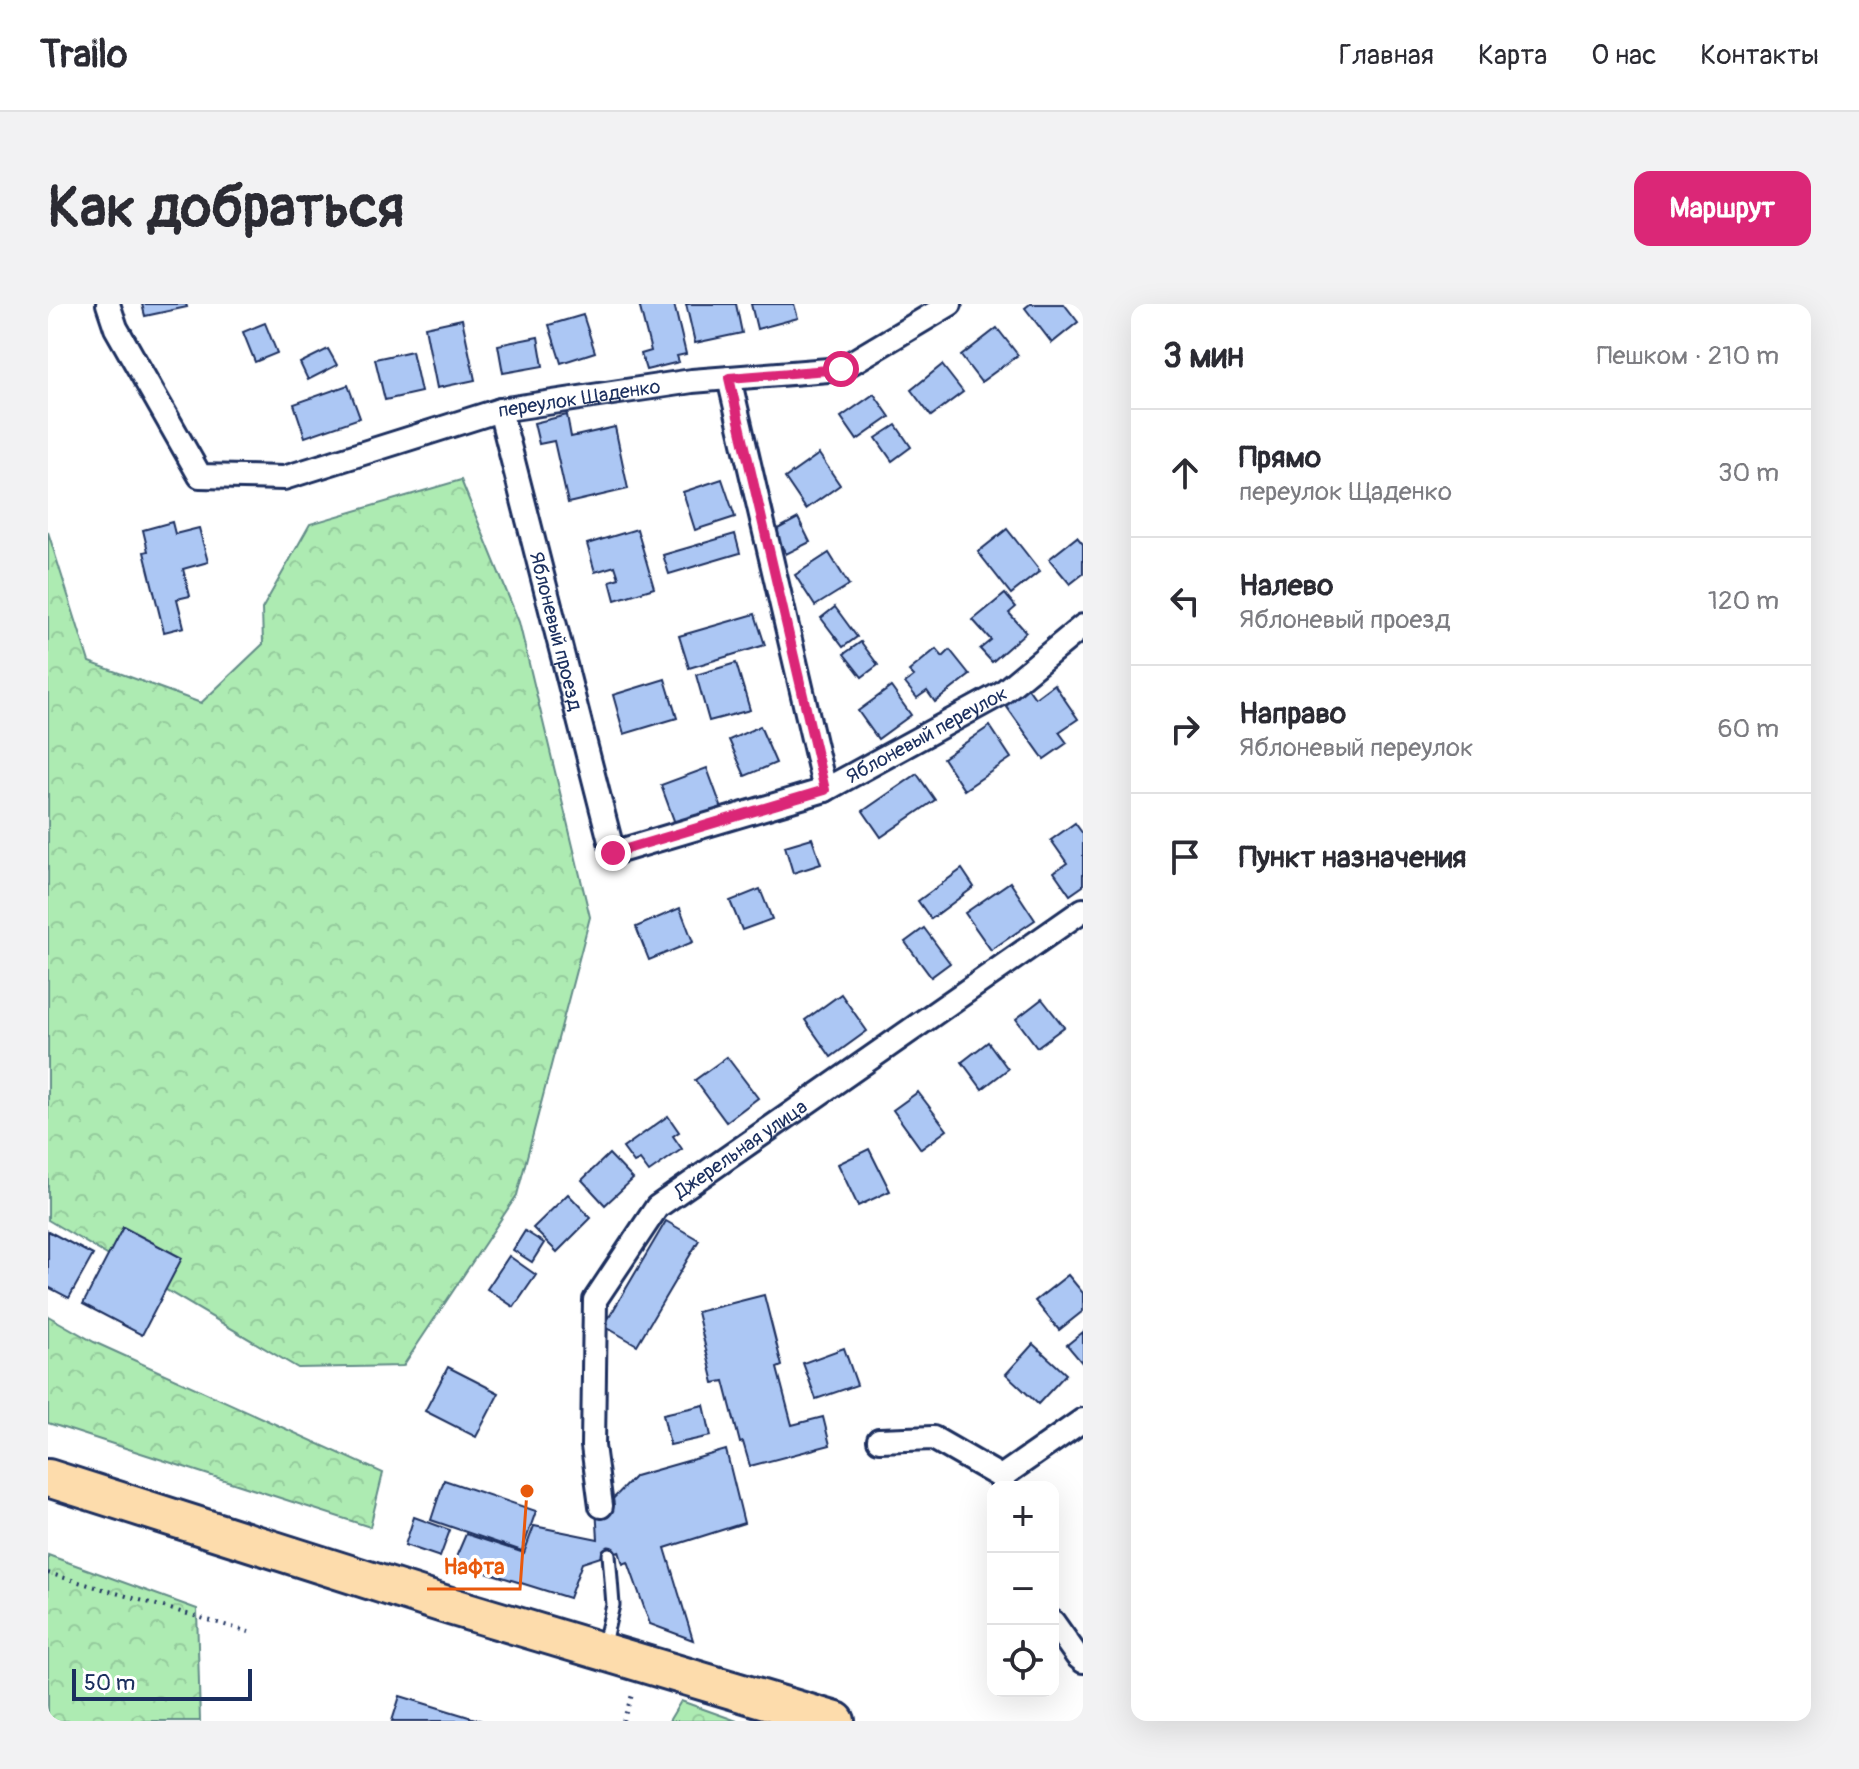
<!DOCTYPE html>
<html lang="ru">
<meta charset="utf-8">
<style>
body{margin:0;font-family:Pangolin,sans-serif;background:#f2f2f3;color:#2b2b33}
.controls{position:absolute;right:24px;bottom:24px;display:grid;overflow:hidden;border-radius:16px;box-shadow:0 8px 32px #0002}
.controls button{width:72px;height:72px;display:grid;place-items:center;padding:0;border:0;border-bottom:2px solid #e1e1e2;background:#fff;color:#2b2b33;font:40px sans-serif}
.scale{position:absolute;left:24px;bottom:20px;width:180px;box-sizing:border-box;padding-left:8px;border:4px solid #1b2f5e;border-top:0;font-size:22px;line-height:28px;white-space:nowrap;color:#1b2f5e;-webkit-text-stroke:6px #fff;paint-order:stroke}
.stop{position:absolute;width:24px;height:24px;margin:-18px;border:6px solid #db2777;border-radius:50%;background:#fff}
.stop.end{background:#db2777;border-color:#fff;box-shadow:0 2px 8px #0008}
.list{margin:0;padding:0;list-style:none}
h2{display:flex;justify-content:space-between;align-items:center;height:104px;margin:0;padding:0 32px;font-size:34px}
h2 small{font-size:26px;font-weight:400;color:#7c7c81}
.list li{display:grid;grid-template-columns:52px 1fr auto;gap:24px;align-items:center;box-sizing:border-box;height:128px;padding:0 32px;border-top:2px solid #e1e1e2}
.list b{display:block;font-size:30px;white-space:nowrap}
.list p{margin:0;font-size:26px;white-space:nowrap;color:#7c7c81}
.list em{font-size:26px;font-style:normal;color:#7c7c81}
.icon{flex:none;width:44px;height:44px;fill:none;stroke:currentColor;stroke-width:2;stroke-linecap:round;stroke-linejoin:round}
.map{position:relative;flex:none;width:1035px;height:1417px;overflow:hidden;border-radius:16px}
header{display:flex;align-items:center;gap:48px;box-sizing:border-box;height:112px;padding:0 40px;background:#fff;border-bottom:2px solid #e1e1e2}
header strong{font-size:38px}
nav{display:flex;gap:44px;margin-inline-start:auto;font-size:28px}
.intro{display:flex;align-items:center;justify-content:space-between;box-sizing:border-box;height:192px;padding:0 48px}
h1{margin:0;font-size:56px}
.button{padding:20px 36px;border-radius:16px;background:#db2777;color:#fff;font-size:28px;font-weight:700}
main{display:flex;gap:48px;padding:0 48px}
aside{flex:1;background:#fff;border-radius:16px;box-shadow:0 8px 32px #0002}
.map>svg:first-child{display:block}
</style>
<header>
<strong>Trailo</strong>
<nav><a>Главная</a><a>Карта</a><a>О нас</a><a>Контакты</a></nav>
</header>
<div class="intro"><h1>Как добраться</h1><a class="button">Маршрут</a></div>
<main>
<div class="map">
<svg width="1035" height="1417" viewBox="0 0 1035 1417">
<defs>
<pattern id="forest-crowns" width="20" height="18" patternUnits="userSpaceOnUse" patternTransform="scale(2)"><rect width="20" height="18" fill="#adebb2"/><path d="M2 6a3 3 0 1 1 6 0M12 15a3 3 0 1 1 6 0" fill="none" stroke="#94ca9c"/></pattern>
</defs>
<rect width="100%" height="100%" fill="#fff"/>
<filter id="ink" filterUnits="userSpaceOnUse"><feTurbulence type="fractalNoise" baseFrequency=".0125" numOctaves="2"/><feDisplacementMap in="SourceGraphic" scale="16" xChannelSelector="R" yChannelSelector="G"/><feConvolveMatrix kernelMatrix="1 2 1 2 8 2 1 2 1" color-interpolation-filters="sRGB"/></filter>
<g filter="url(#ink)">
<g fill="url(#forest-crowns)" stroke="#648d88" stroke-width="2">
<polygon points="413,176 471,318 542,613 469,891 355,1062 250,1064 0,916 0,228 41,358 153,399 215,340 214,305 262,220"/>
<polygon points="0,1012 46,1038 335,1169 322,1223 0,1119"/>
<polygon points="0,1251 149,1305 152,1417 0,1417"/>
<polygon points="633,1397 689,1417 621,1417"/>
</g>
<g fill="#acc7f4" stroke="#1b2f5e" stroke-width="2">
<polygon points="94,0 138,0 139,3 97,12"/>
<polygon points="591,0 626,0 638,50 629,52 631,58 598,66 593,50 603,47"/>
<polygon points="638,0 688,0 694,29 647,39"/>
<polygon points="703,0 746,0 750,14 709,25"/>
<polygon points="982,0 1016,0 1030,18 1004,39 977,4"/>
<polygon points="535,11 547,48 513,59 501,21"/>
<polygon points="414,15 427,76 389,84 377,23"/>
<polygon points="217,19 229,49 207,58 195,28"/>
<polygon points="949,24 970,51 933,78 913,52"/>
<polygon points="490,33 495,62 455,69 450,41"/>
<polygon points="280,45 289,61 260,76 252,59"/>
<polygon points="364,47 373,88 337,96 327,55"/>
<polygon points="894,61 915,88 883,112 863,86"/>
<polygon points="300,81 312,114 257,133 246,100"/>
<polygon points="826,90 842,113 809,136 793,113"/>
<polygon points="519,111 523,133 567,123 580,185 520,199 506,137 491,140 486,119"/>
<polygon points="848,121 863,143 844,157 828,134"/>
<polygon points="771,150 792,181 758,205 737,174"/>
<polygon points="674,175 687,213 647,226 635,188"/>
<polygon points="750,214 762,238 738,250 726,227"/>
<polygon points="124,218 127,230 151,224 160,258 135,265 142,292 129,295 136,323 116,328 96,248 100,247 95,226"/>
<polygon points="589,225 606,284 567,296 562,277 571,274 567,262 547,268 539,240"/>
<polygon points="959,225 992,267 963,290 930,248"/>
<polygon points="687,230 692,249 621,270 615,251"/>
<polygon points="1029,233 1035,240 1035,270 1022,280 1001,255"/>
<polygon points="781,249 801,281 767,302 747,271"/>
<polygon points="957,290 968,303 961,309 978,328 944,358 932,345 943,336 925,316"/>
<polygon points="787,303 809,333 795,343 773,314"/>
<polygon points="707,310 717,341 641,364 631,332"/>
<polygon points="813,338 830,361 814,373 796,350"/>
<polygon points="888,345 895,353 902,346 922,371 887,398 879,387 869,394 857,379 866,372 861,367"/>
<polygon points="688,359 702,406 661,417 648,371"/>
<polygon points="617,375 629,414 576,430 565,391"/>
<polygon points="1006,380 1030,415 1011,428 1019,439 996,455 956,399 979,383 987,394"/>
<polygon points="843,383 863,411 830,435 810,407"/>
<polygon points="712,422 728,459 697,472 681,436"/>
<polygon points="942,422 963,454 916,486 895,454"/>
<polygon points="659,464 674,505 628,522 613,481"/>
<polygon points="869,470 887,496 833,533 815,507"/>
<polygon points="1027,519 1035,530 1035,582 1022,591 1006,568 1019,559 1003,536"/>
<polygon points="764,534 773,560 745,569 737,542"/>
<polygon points="914,565 926,583 883,615 870,597"/>
<polygon points="962,578 987,616 943,646 917,609"/>
<polygon points="712,585 724,615 694,626 682,597"/>
<polygon points="632,604 645,638 601,656 588,623"/>
<polygon points="876,624 902,659 883,673 857,638"/>
<polygon points="793,690 819,727 783,753 757,716"/>
<polygon points="994,695 1016,723 989,743 968,715"/>
<polygon points="940,738 960,765 934,785 914,758"/>
<polygon points="679,753 710,794 678,818 647,776"/>
<polygon points="870,788 899,826 873,845 845,806"/>
<polygon points="620,812 631,828 625,832 634,845 601,868 592,856 586,859 575,844"/>
<polygon points="821,845 842,887 810,902 790,860"/>
<polygon points="561,850 585,875 557,901 534,876"/>
<polygon points="520,890 543,914 509,948 485,924"/>
<polygon points="618,917 651,936 589,1041 556,1022"/>
<polygon points="75,923 134,954 94,1031 35,1000"/>
<polygon points="0,927 45,951 21,994 0,983"/>
<polygon points="477,927 496,939 484,958 465,946"/>
<polygon points="461,952 488,971 466,1003 439,985"/>
<polygon points="1020,971 1035,989 1035,1007 1011,1026 987,997"/>
<polygon points="716,991 734,1062 729,1064 744,1121 775,1113 782,1141 702,1162 695,1138 692,1139 676,1077 666,1079 649,1008"/>
<polygon points="1035,1028 1035,1060 1019,1041"/>
<polygon points="985,1040 1018,1070 990,1100 958,1070"/>
<polygon points="796,1044 809,1081 768,1095 755,1059"/>
<polygon points="400,1063 451,1089 428,1133 377,1107"/>
<polygon points="656,1101 663,1132 622,1141 615,1110"/>
<polygon points="678,1146 696,1219 617,1244 645,1336 602,1320 580,1258 575,1260 571,1247 534,1259 521,1294 406,1258 418,1230 476,1249 486,1222 550,1235 548,1204 562,1198 587,1172"/>
<polygon points="396,1176 488,1207 474,1247 383,1216"/>
<polygon points="366,1213 402,1226 392,1253 357,1241"/>
<polygon points="352,1392 434,1417 344,1417"/>
</g>
<g fill="none" stroke-linecap="round" stroke-linejoin="round">
<g stroke="#1b2f5e" stroke-width="17">
<polyline id="lane" points="555,1344 565,1301 561,1250"/>
</g>
<g stroke="#1b2f5e" stroke-width="28">
<g id="street">
<path id="s1" d="M 60,0 L 68,24 L 152,172 L 236,174 L 452,106 L 644,77 L 793,65 L 902,0"/>
<polyline points="681,74 777,486"/>
<path id="s2" d="M 452,106 L 565,549 L 777,486 L 954,389 L 1035,322"/>
<polyline points="831,1136 885,1134 953,1173 956,1183"/>
<polyline points="953,1173 1035,1116"/>
<path id="s3" d="M 553,1202 L 545,1142 L 547,996 L 609,903 L 1035,606"/>
<polyline points="1005,1318 1029,1352 1035,1357"/>
</g>
</g>
<g stroke="#1b2f5e" stroke-width="42">
<polyline id="primary" points="0,1174 402,1302 788,1417"/>
</g>
<g stroke="#1b2f5e" stroke-width="4" stroke-dasharray="2 6" stroke-linecap="butt">
<polyline points="0,1269 201,1328"/>
<polyline points="575,1417 585,1388"/>
</g>
<use href="#lane" stroke="#fff" stroke-width="11"/>
<use href="#street" stroke="#fff" stroke-width="22"/>
<use href="#primary" stroke="#fddcac" stroke-width="36"/>
</g>
</g>
<g fill="none" stroke-linecap="round" stroke-linejoin="round" filter="url(#ink)">
<polyline stroke="#db2777" stroke-width="10" points="565,549 777,486 681,74 793,65"/>
</g>
<g text-anchor="middle" stroke-width="7" stroke-linejoin="round" paint-order="stroke">
<g font-size="20" fill="#1b2f5e" stroke="#fff">
<text dy="7" stroke="none"><textPath href="#s1" startOffset="586">переулок Щаденко</textPath></text>
<text dy="7" stroke="none"><textPath href="#s2" startOffset="228">Яблоневый проезд</textPath></text>
<text dy="7" stroke="none"><textPath href="#s2" startOffset="794">Яблоневый переулок</textPath></text>
<text dy="7" stroke="none"><textPath href="#s3" startOffset="420">Джерельная улица</textPath></text>
</g>
</g>
<path fill="none" stroke="#e8590c" stroke-width="3" d="M479 1187L472 1285H379"/>
<circle fill="#e8590c" stroke="#fff" stroke-width="3" cx="479" cy="1187" r="8"/>
<g font-size="22" text-anchor="middle" font-weight="bold" fill="#e8590c" stroke="#fff" stroke-width="7" stroke-linejoin="round" paint-order="stroke">
<text x="426" y="1270">Нафта</text>
</g>
</svg>
<div class="controls">
<button>+</button>
<button>−</button>
<button><svg class="icon" aria-label="locate" viewBox="0 0 24 24"><circle cx="12" cy="12" r="6"/><path d="M12 2v4M12 18v4M2 12h4M18 12h4"/></svg></button>
</div>
<div class="scale">50 m</div>
<div class="stop" style="left:793px;top:65px"></div>
<div class="stop end" style="left:565px;top:549px"></div>
</div>
<aside>
<h2>3 мин<small>Пешком · 210 m</small></h2>
<ul class="list">
<li><svg class="icon" aria-label="ahead" viewBox="0 0 24 24"><path d="M12 20V5M6 11l6-6 6 6"/></svg><div><b>Прямо</b><p>переулок Щаденко</p></div><em>30 m</em></li>
<li><svg class="icon" aria-label="left" viewBox="0 0 24 24"><path d="M17 20v-9H6M10 6l-5 5 5 5"/></svg><div><b>Налево</b><p>Яблоневый проезд</p></div><em>120 m</em></li>
<li><svg class="icon" aria-label="right" viewBox="0 0 24 24"><path d="M7 20v-9h11M14 6l5 5-5 5"/></svg><div><b>Направо</b><p>Яблоневый переулок</p></div><em>60 m</em></li>
<li><svg class="icon" aria-label="arrive" viewBox="0 0 24 24"><path d="M6 21V4h12l-3 4 3 4H6"/></svg><div><b>Пункт назначения</b></div></li>
</ul>
</aside>
</main>
